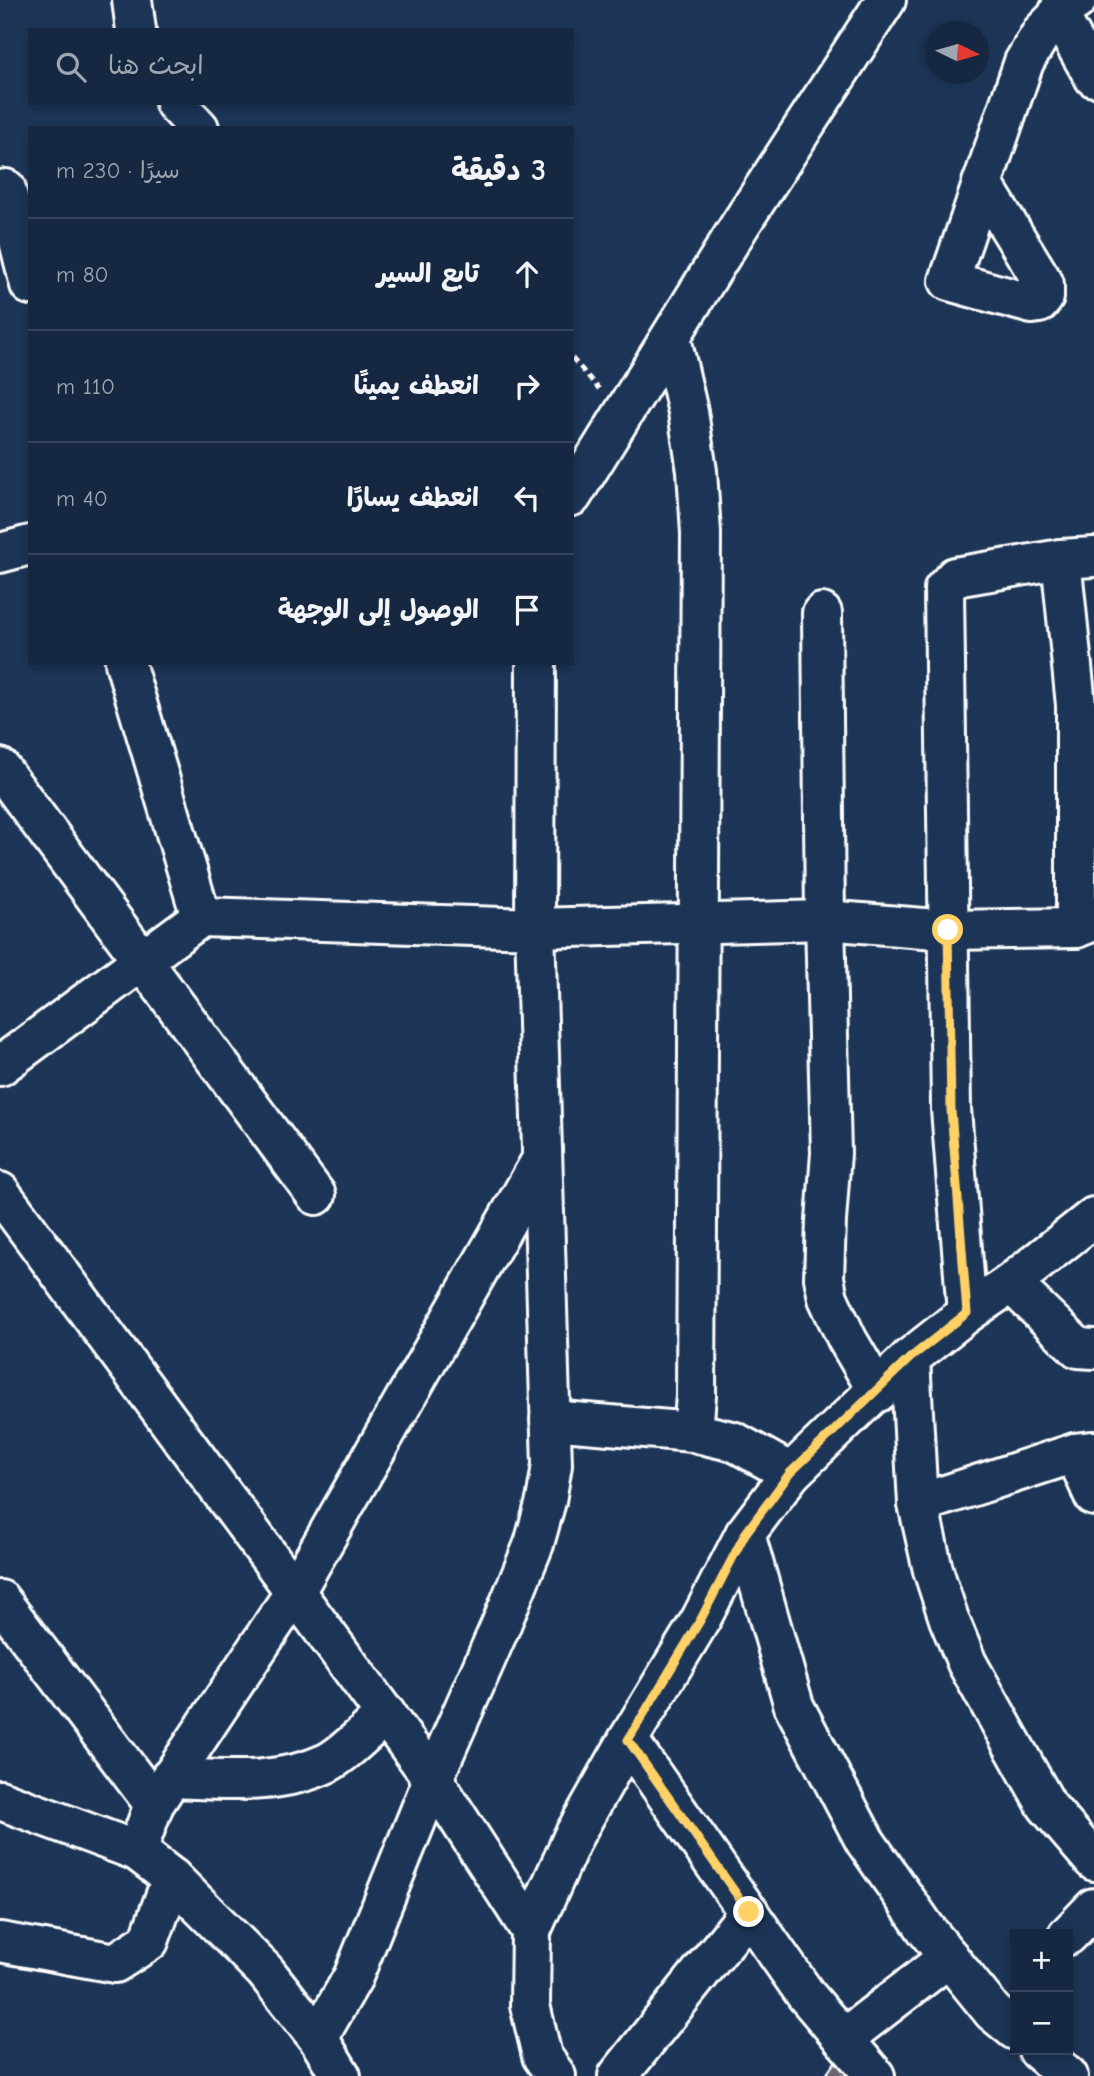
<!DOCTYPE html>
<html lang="ar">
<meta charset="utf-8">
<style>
body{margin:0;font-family:"Comic Neue","Playpen Sans Arabic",sans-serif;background:#23344c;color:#f1f3f6;direction:rtl}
.controls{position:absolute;right:21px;bottom:21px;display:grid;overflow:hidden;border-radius:0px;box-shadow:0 4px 10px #0003}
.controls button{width:63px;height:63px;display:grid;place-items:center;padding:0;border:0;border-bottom:2px solid #35445a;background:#162841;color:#f1f3f6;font:35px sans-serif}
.compass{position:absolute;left:926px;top:21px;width:63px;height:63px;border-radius:50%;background:#162841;box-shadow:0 4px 10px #0003;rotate:95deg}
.stop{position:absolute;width:21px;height:21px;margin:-16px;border:5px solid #ffd166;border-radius:50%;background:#fff}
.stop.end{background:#ffd166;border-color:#fff;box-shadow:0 2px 7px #0008}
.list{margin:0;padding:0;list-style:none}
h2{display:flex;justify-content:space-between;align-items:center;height:91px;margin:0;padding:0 28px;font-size:30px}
h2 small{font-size:23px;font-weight:400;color:#9ea6b1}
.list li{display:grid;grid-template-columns:46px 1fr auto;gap:21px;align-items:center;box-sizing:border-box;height:112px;padding:0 28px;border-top:2px solid #35445a}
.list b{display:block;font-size:26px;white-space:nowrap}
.list em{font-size:23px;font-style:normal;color:#9ea6b1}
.icon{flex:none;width:38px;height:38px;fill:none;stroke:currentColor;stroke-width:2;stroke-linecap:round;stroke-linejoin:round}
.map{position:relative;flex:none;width:1094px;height:2076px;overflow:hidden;direction:ltr}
.search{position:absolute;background:#162841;box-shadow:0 4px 10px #0003;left:28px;top:28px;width:546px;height:77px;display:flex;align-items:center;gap:18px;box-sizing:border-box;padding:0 24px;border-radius:0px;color:#9ea6b1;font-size:26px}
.panel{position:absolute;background:#162841;box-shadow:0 4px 10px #0003;left:28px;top:126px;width:546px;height:539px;border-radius:0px;direction:rtl}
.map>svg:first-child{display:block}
</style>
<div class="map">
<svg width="1094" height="2076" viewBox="0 0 1094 2076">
<rect width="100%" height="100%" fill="#1d3557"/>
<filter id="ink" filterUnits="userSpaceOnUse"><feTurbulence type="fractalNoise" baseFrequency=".0143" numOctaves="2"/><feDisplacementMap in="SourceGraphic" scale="14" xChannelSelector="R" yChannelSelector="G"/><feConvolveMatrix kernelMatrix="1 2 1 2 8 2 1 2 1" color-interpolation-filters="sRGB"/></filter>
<g filter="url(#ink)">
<polygon fill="#696575" stroke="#fff" stroke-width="2" points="843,2051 864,2076 825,2076"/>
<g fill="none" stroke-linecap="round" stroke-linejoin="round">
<g stroke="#fff" stroke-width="44">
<g id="minor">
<polyline points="132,0 136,30"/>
<polyline points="1064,0 1058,14 1094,77"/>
<polyline points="175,103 199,128"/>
<polyline points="982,183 1044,284 1044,297 1039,303 1032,304 949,281 1024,62 1042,32 1068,6 1077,0"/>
<polyline points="6,189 30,285"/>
<polyline points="671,338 688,412 697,471 701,533 696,1396 693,1432 735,1442 791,1473"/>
<polyline points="572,496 740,225 886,0"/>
<polyline points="0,553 30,545"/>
<polyline points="1061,559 1076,705 1076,928"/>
<polyline points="822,613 825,920 831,1153 826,1221 824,1278 828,1298 847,1339 878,1392"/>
<polyline points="125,663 201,917"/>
<polyline points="0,768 316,1195"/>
<polyline points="0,1066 201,917 535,928 825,920 948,930 1076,928 1094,921"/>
<polyline points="0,1192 433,1779 531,1931"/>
<polyline points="1011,1283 1078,1348 1094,1349"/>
<polyline points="967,1313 951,1109 944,589 955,577 1061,559 1094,557"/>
<polyline points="910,1358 918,1504 933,1570 949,1619 967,1663 1047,1806 1094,1861"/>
<polyline points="550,1420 693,1432"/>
<polyline points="1075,1453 1094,1496"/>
<polyline points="918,1504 1075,1453 1094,1451"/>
<polyline points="745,1534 794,1706 865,1841 926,1929 993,2012 1015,2030"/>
<polyline points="0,1600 154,1804"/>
<polyline points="628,1740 806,1995 875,2076"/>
<path d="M 170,1778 C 223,1780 278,1786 327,1763 C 345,1754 370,1728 386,1714"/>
<polyline points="0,1800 137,1851 172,1878 265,1971 318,2038 353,1977 433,1779 500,1627 534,1544 546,1501 552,1465 535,928 536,663"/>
<polyline points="137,1851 154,1804 296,1590 542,1159"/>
<polyline points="1068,1935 1094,1908"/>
<polyline points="0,1942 115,1963 149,1941 172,1878"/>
<polyline points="318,2038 341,2076"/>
<polyline points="843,2039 949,1957"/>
<polyline points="1038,2050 1068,2076"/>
<polyline points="556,2076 542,2056 530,2005 531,1931 573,1837 628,1740 701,1619 745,1534 791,1473 910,1358 967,1313 1011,1283 1094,1217"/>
<polyline points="618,2076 749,1912"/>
</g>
</g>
<polyline stroke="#fff" stroke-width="4.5" stroke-dasharray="7 5" stroke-linecap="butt" points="572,358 599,389"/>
<use href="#minor" stroke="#1d3557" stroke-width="38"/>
</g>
</g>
<g fill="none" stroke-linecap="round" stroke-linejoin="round" filter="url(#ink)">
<polyline stroke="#ffd166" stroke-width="9" points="749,1912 628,1740 701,1619 745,1534 790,1473 910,1358 967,1313 951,1110 948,930"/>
</g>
</svg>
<div class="controls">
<button>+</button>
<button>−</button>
</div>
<svg class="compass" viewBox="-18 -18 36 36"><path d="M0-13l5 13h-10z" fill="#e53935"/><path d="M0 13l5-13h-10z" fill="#9ea6b1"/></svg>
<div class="stop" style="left:948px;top:930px"></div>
<div class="stop end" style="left:749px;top:1912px"></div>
<div class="search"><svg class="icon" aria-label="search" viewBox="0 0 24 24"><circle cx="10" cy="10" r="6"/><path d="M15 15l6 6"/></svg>ابحث هنا</div>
<section class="panel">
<h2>3 دقيقة<small>سيرًا · 230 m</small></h2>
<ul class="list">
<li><svg class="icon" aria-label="ahead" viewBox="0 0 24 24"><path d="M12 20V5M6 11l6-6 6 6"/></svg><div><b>تابع السير</b></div><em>80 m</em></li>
<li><svg class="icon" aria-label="right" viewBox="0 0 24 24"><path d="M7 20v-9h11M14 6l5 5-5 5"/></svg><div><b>انعطف يمينًا</b></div><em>110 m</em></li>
<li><svg class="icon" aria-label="left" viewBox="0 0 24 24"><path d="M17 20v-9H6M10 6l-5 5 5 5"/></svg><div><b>انعطف يسارًا</b></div><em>40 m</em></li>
<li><svg class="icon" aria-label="arrive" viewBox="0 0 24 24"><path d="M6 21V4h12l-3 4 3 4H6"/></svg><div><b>الوصول إلى الوجهة</b></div></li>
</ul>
</section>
</div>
